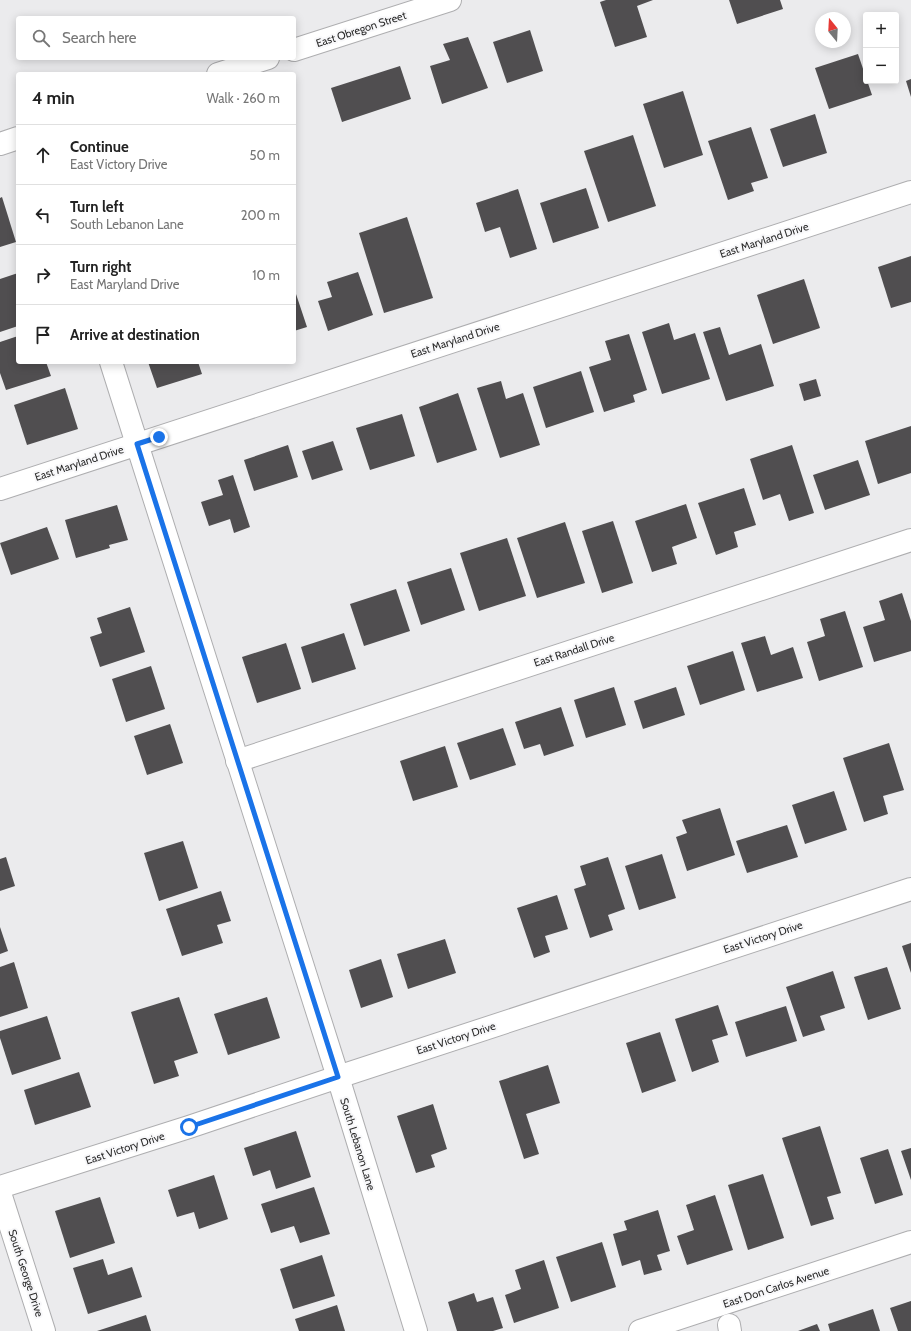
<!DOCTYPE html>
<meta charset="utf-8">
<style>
body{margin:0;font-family:Cabin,sans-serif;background:#f6f6f6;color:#222}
.controls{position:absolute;right:12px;top:12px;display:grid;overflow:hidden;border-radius:4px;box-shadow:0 2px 10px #0003}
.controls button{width:36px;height:36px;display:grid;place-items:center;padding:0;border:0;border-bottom:1px solid #e0e0e0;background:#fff;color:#222;font:20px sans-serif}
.compass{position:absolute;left:815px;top:12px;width:36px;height:36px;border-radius:50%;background:#fff;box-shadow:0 2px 10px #0003;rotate:342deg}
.stop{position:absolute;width:12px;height:12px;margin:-9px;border:3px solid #1a73e8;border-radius:50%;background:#fff}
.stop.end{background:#1a73e8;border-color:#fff;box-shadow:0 1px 4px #0008}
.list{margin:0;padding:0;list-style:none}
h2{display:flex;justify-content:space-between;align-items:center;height:52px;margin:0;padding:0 16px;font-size:17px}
h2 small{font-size:13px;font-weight:400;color:#767676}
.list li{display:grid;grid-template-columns:26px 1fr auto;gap:12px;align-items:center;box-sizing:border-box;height:60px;padding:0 16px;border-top:1px solid #e0e0e0}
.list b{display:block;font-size:15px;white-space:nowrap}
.list p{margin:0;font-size:13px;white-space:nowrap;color:#767676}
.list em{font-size:13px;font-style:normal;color:#767676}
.icon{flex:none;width:22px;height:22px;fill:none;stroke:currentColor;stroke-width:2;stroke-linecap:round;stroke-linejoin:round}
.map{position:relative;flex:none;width:911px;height:1331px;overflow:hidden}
.search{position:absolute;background:#fff;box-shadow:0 2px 10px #0003;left:16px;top:16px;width:280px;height:44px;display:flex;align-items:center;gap:10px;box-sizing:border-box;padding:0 14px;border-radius:4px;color:#767676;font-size:15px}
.panel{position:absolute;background:#fff;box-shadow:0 2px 10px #0003;left:16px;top:72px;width:280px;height:292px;border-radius:4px}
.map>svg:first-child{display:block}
</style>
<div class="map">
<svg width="911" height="1331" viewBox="0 0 911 1331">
<rect width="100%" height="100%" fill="#ebebed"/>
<g fill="#504e50">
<polygon points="606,0 653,0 637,6 647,37 615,47 600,2"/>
<polygon points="729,0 780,0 783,9 737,24"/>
<polygon points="530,30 543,71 507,83 493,42"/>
<polygon points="468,37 488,88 442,104 430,66 450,60 443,44"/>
<polygon points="858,54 872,95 829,109 815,68"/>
<polygon points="400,66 411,99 342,122 331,88"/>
<polygon points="911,79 911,97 906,81"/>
<polygon points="683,91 703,155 664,168 643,104"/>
<polygon points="815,114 827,153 783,167 770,129"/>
<polygon points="751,127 768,178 751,183 754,191 728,200 708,141"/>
<polygon points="633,135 656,206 608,222 584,151"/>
<polygon points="586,188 599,228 553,243 540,203"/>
<polygon points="518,189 537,249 510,258 500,227 485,232 476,203"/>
<polygon points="2,197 16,242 0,247 0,198"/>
<polygon points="407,217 433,298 384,313 359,233"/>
<polygon points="911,256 911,302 891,308 878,267"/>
<polygon points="358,272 373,315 328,331 318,301 332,297 327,282"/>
<polygon points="18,273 18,326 0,332 0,279"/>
<polygon points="804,279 820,328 773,344 757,295"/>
<polygon points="294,288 307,327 294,331"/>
<polygon points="669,323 674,340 695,333 710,379 662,394 642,332"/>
<polygon points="720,327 729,355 761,344 774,386 726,401 703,332"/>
<polygon points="629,334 647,390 633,395 635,402 604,412 589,367 611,360 605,341"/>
<polygon points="18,336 18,362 46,362 51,376 6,390 0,373 0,342"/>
<polygon points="148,362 198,362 202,374 157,388"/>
<polygon points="581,371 594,412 546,428 533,387"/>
<polygon points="816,379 821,396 804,401 799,384"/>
<polygon points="501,381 506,399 523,393 540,445 500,458 477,388"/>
<polygon points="65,388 78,429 27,445 14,405"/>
<polygon points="458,393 477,450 437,463 419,407"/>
<polygon points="402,414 415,456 370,470 356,428"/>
<polygon points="911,426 911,473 878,484 865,441"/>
<polygon points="333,441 343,470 312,480 302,451"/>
<polygon points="288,445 298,477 254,491 244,460"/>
<polygon points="792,445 814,513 789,521 780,494 763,500 750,459"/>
<polygon points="858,460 870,495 825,510 813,475"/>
<polygon points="233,475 250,527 234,533 230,519 209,526 201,502 223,495 218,480"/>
<polygon points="744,488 756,525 734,532 738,547 716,555 698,503"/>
<polygon points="686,504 697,538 672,547 677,564 652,572 635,521"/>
<polygon points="117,505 128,540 109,545 110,548 76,558 65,520"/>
<polygon points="613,521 633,583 602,593 582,531"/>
<polygon points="565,522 585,583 537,598 517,538"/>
<polygon points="47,527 59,559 11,575 0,543"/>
<polygon points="507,538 526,596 479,611 460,553"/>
<polygon points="451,568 465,610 421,625 407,582"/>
<polygon points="396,589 410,631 364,646 350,604"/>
<polygon points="902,593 911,621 911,651 874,662 863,627 885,620 879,601"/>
<polygon points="130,607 145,652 100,667 90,637 102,633 97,618"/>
<polygon points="845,611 863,667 819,681 807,642 825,636 820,619"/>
<polygon points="344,633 356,669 312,683 301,647"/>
<polygon points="765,636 771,655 793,647 803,678 757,692 741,643"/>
<polygon points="286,643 301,689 257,703 242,657"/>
<polygon points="733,651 745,690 700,705 687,666"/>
<polygon points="151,666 165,709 126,722 112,679"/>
<polygon points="614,687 626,725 586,738 574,700"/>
<polygon points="676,687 685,715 643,729 634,701"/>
<polygon points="561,707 574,746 544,756 540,744 524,749 515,722"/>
<polygon points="170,724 183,763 147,775 134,736"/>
<polygon points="503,728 516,765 470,780 457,743"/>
<polygon points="889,743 904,790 883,796 888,814 864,822 843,758"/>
<polygon points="445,746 458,787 413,801 400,761"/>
<polygon points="834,791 847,830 805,844 792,805"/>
<polygon points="720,808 735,855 687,871 676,837 687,833 682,820"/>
<polygon points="787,825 798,857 747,873 736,841"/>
<polygon points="183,841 198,888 159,901 144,853"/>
<polygon points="662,854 676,898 639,910 625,866"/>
<polygon points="6,857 15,886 0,891 0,859"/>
<polygon points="608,857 625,909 608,915 613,930 590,938 574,889 586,885 580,866"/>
<polygon points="221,891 231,921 217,925 223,943 182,956 166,909"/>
<polygon points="557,895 568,929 545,936 550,952 534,958 517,908"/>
<polygon points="0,927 8,951 0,954"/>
<polygon points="445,939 456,973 408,989 397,954"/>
<polygon points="911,943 911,973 902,946"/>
<polygon points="381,959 393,997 361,1008 349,970"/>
<polygon points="14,962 28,1008 0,1017 0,967"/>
<polygon points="887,967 901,1009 868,1020 854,977"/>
<polygon points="833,971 845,1008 820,1016 825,1030 803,1037 786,987"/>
<polygon points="179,997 198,1053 174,1061 179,1076 154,1084 131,1012"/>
<polygon points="267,997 280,1038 228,1055 214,1014"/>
<polygon points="718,1005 728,1035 712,1040 719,1062 692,1072 675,1019"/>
<polygon points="786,1006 797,1041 746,1057 735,1022"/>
<polygon points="47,1016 61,1059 12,1075 0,1038 0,1031"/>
<polygon points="660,1032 676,1081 642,1093 626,1043"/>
<polygon points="548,1065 560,1103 526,1114 539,1154 524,1159 499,1081"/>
<polygon points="79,1072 91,1107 35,1125 24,1090"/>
<polygon points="433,1104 447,1149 431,1155 435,1167 416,1173 397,1116"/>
<polygon points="820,1126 841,1193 827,1197 834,1219 811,1226 782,1138"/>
<polygon points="296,1131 311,1177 276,1189 270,1170 253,1176 244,1148"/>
<polygon points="911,1148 911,1180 901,1151"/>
<polygon points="888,1149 903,1195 875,1204 860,1158"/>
<polygon points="763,1174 784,1238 748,1250 728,1185"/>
<polygon points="214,1175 228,1219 199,1229 194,1212 177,1217 168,1190"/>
<polygon points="314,1187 330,1234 300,1243 294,1226 271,1233 261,1204"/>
<polygon points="715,1195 733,1250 687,1265 677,1236 694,1230 686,1205"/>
<polygon points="100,1197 115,1243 70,1258 55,1211"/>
<polygon points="658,1210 670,1251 657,1255 662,1270 644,1275 640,1260 622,1266 613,1234 627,1230 624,1221"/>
<polygon points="602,1242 616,1287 571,1302 556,1257"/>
<polygon points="322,1255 335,1296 293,1309 280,1269"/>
<polygon points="103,1259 108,1275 132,1267 142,1297 88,1314 73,1268"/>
<polygon points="544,1260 559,1308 514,1323 505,1295 521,1289 515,1270"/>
<polygon points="474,1293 477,1302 493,1297 503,1328 493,1331 457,1331 448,1302"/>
<polygon points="911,1301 911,1331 898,1331 890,1308"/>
<polygon points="337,1305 345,1331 299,1331 295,1319"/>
<polygon points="873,1309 880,1331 830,1331 828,1324"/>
<polygon points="146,1315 151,1331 97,1331"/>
<polygon points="817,1324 820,1331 798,1331"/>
</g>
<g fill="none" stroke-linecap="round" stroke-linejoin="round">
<g stroke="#aeaeb0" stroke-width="24">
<g id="minor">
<polyline points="294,50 450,0"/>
<polyline points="218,74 268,58"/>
<polyline points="0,144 18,138"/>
<polyline points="111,362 338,1077 416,1331"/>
<polyline points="0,489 911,192"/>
<polyline points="237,761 911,540"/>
<polyline points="0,1187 189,1127 338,1077 911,889"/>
<polyline points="0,1193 44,1331"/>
<polyline points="729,1325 730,1331"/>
<polyline points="640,1331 911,1242"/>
</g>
</g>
<use href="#minor" stroke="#fff" stroke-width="22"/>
</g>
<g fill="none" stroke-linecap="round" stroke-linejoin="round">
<polyline stroke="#1a73e8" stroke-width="5" points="159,437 137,444 338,1077 189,1127"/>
</g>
<g text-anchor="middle" stroke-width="4" stroke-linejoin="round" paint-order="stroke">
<g font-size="11" fill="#2b2b2b" stroke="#f8f8fa">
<text transform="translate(361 29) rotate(-18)" y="4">East Obregon Street</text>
<text transform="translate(764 240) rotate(-18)" y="4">East Maryland Drive</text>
<text transform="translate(455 340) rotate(-18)" y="4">East Maryland Drive</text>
<text transform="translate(79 463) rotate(-18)" y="4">East Maryland Drive</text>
<text transform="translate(574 650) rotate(-18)" y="4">East Randall Drive</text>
<text transform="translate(763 937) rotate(-18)" y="4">East Victory Drive</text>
<text transform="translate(456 1038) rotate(-18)" y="4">East Victory Drive</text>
<text transform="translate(358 1144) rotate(73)" y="4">South Lebanon Lane</text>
<text transform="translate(125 1148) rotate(-18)" y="4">East Victory Drive</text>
<text transform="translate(26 1273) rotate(72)" y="4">South George Drive</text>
<text transform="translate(776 1287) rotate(-18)" y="4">East Don Carlos Avenue</text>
</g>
</g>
</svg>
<div class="controls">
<button>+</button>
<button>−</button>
</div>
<svg class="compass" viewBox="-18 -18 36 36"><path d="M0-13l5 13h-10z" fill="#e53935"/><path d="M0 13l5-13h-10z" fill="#767676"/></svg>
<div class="stop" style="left:189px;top:1127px"></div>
<div class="stop end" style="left:159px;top:437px"></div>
<div class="search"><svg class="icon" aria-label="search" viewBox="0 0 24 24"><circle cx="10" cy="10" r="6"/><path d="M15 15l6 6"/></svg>Search here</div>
<section class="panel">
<h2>4 min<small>Walk · 260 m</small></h2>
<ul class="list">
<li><svg class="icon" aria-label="ahead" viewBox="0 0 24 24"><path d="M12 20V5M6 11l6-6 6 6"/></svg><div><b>Continue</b><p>East Victory Drive</p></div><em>50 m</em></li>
<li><svg class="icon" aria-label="left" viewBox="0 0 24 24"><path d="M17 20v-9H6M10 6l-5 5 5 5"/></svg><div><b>Turn left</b><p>South Lebanon Lane</p></div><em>200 m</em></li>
<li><svg class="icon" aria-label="right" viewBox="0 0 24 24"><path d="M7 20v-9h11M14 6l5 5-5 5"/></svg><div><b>Turn right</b><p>East Maryland Drive</p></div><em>10 m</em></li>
<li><svg class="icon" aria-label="arrive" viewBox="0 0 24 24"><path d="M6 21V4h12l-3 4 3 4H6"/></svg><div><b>Arrive at destination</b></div></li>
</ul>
</section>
</div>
